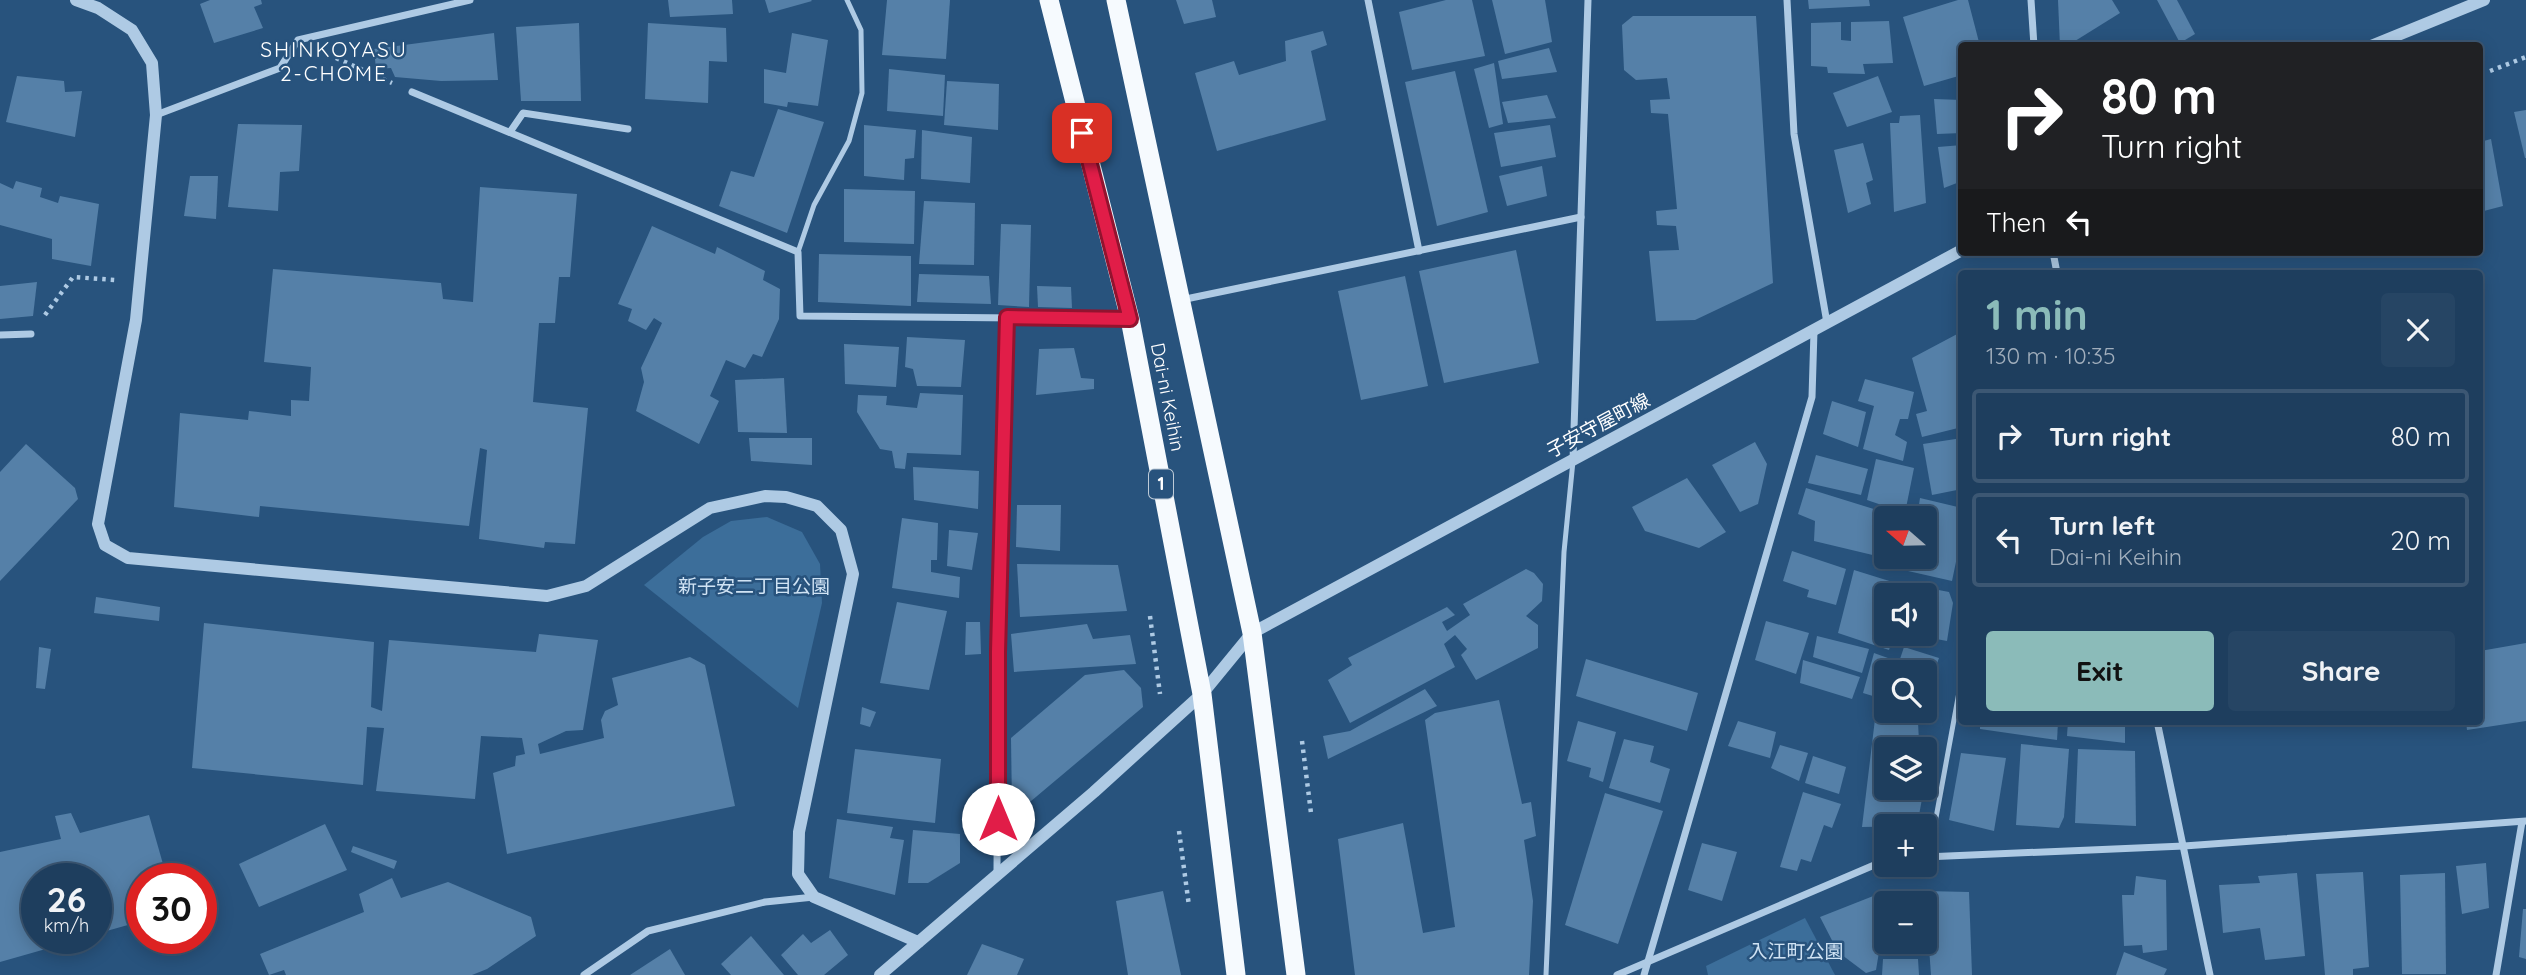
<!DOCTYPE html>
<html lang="en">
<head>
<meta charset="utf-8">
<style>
	body { margin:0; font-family:Quicksand,"Noto Sans JP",sans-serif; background:#264564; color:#f1f3f6; height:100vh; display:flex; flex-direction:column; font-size:26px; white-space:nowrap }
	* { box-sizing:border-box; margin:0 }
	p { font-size:23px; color:#a1aebc }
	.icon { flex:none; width:38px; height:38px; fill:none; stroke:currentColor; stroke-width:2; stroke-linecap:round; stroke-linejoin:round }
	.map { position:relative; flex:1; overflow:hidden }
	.drawer { position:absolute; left:1958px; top:270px; width:525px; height:455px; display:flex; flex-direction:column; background:#1e3e5e; border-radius:7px; box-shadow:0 4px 18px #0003,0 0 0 2px #3c5773 }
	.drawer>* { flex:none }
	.guide { position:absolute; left:1958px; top:42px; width:525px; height:214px; border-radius:7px; box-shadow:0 4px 18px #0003,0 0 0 2px #3c5773; background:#202124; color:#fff; overflow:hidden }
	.needle { width:46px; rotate:290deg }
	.buttons { position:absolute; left:1874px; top:506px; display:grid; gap:14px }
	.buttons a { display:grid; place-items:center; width:63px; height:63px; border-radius:7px; background:#1e3e5e; box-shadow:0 4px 18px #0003,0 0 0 2px #3c5773; font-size:35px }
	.speed { position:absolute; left:21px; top:863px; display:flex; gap:14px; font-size:35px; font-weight:700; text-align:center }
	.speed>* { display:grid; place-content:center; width:91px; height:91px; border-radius:50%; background:#1e3e5e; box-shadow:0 4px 18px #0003,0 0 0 2px #3c5773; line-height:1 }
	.speed small { font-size:18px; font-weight:400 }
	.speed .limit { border:10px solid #d22; background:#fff; color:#111 }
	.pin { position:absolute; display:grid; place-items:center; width:60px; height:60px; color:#fff; margin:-30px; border-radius:14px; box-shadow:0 4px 10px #0006 }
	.me { position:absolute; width:77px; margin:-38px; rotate:0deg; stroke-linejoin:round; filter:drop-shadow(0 0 5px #0008) }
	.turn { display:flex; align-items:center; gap:24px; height:147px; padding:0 28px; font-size:32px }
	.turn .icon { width:91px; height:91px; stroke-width:2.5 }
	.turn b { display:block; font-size:49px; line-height:60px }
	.then { display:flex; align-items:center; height:66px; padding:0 28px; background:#0003; gap:14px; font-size:26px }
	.round { display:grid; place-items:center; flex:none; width:74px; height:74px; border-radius:7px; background:#264564 }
	.headline { display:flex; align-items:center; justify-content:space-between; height:119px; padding:0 28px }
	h1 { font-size:42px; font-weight:700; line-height:52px; color:#8bbbb9 }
	.button { display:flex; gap:14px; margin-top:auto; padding:14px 28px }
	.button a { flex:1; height:80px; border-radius:7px; background:#8bbbb9; color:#111; font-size:28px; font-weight:700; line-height:80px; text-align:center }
	.button a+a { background:#264564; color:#f1f3f6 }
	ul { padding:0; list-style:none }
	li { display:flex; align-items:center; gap:21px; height:94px; margin:0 14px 10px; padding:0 14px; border:4px solid #3c5773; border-radius:7px }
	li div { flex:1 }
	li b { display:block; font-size:26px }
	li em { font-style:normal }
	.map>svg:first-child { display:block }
	.green { fill:#3c6e9a }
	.building { fill:#5580a8 }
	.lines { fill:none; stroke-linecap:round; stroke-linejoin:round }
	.path { stroke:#aecae4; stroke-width:4.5; stroke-dasharray:3.5 5; stroke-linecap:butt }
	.service { stroke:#aecae4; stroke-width:5 }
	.minor { stroke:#aecae4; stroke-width:7 }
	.tertiary { stroke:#aecae4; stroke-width:12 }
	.trunk { stroke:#f6fafe; stroke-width:19 }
	.route-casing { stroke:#92132f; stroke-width:18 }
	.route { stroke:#e11d48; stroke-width:12 }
	.labels { text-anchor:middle; stroke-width:5; stroke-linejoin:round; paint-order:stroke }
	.shield { fill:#28537d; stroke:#becbd8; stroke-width:2 }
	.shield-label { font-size:18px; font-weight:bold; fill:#fff }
	.street-label { font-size:19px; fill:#fff; stroke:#28537d }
	.park-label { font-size:19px; fill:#d0e3f4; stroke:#28537d }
	.neighbourhood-label { font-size:21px; letter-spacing:2px; fill:#fff; stroke:#28537d }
</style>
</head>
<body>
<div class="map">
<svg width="2526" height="975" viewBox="0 0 2526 975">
	<rect width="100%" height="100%" fill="#28537d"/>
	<g class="green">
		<path d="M767,517l35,15 18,32 2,39 -24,105 -154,-123 59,-48 28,-16z"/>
		<path d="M1805,918l30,57h-127l-2,-9z"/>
	</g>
	<g class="building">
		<path d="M210,0h51l1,4 -8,3 9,21 -49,15 -14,-39z"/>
		<path d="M668,0h64l1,14 -63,3z"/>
		<path d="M765,0h46l1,1 -43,12z"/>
		<path d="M887,0h63l-4,59 -64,-4z"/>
		<path d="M1176,0h36l4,17 -32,7z"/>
		<path d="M1446,0h26l13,56 -73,14 -13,-58z"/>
		<path d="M1492,0h53l7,42 -47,12z"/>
		<path d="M1808,0h61l1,6 -61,3z"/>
		<path d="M1958,0h10l12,46h-18v29l-38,11 -21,-69z"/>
		<path d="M2058,0h54l8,13 -53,33h-7z"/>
		<path d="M2157,0h20l18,34 -15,9z"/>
		<path d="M1633,16h123l17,267 -78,37 -39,1 -7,-70 30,-1 -3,-24 -19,-1 -1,-14 21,-2 -9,-95 -17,-1 -1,-13 20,-1 -3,-21 -31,2 -12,-10 -2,-45z"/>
		<path d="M1889,21l4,42 -30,1 2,10 -37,-1 -1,-6 -16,-1v-43l30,-1v18l10,1v-19z"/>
		<path d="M579,23l2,78h-60l-5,-74z"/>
		<path d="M648,23l78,5 1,34 -18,-1 -1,42 -63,-4z"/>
		<path d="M1323,31l4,14 -16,6 15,69 -109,31 -22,-78 39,-12 5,14 47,-14 -1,-20z"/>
		<path d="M494,33l4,47 -57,1 -46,-4 -4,-9 -15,1 -2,-20z"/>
		<path d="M792,33l36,7 -10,66 -30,-4 -1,5 -23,-4v-34l22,4z"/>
		<path d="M1549,48l8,24 -55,7 -4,-18z"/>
		<path d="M1494,63l9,61 -14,4 -15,-59z"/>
		<path d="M889,69l56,6 -2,41 -56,-5z"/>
		<path d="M1455,71l33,141 -51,14 -32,-144z"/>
		<path d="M17,76l47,5 1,11 17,-1 -7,46 -69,-15z"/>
		<path d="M1878,76l14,36 -45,15 -14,-34z"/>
		<path d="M947,81l52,3 -1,46 -54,-5z"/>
		<path d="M1547,95l9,23 -48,5 -6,-21z"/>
		<path d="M1934,99l28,1v33l-25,1z"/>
		<path d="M778,109l46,13 -37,111 -68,-27 12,-35 23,6z"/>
		<path d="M2526,110v48h-1l-11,-46z"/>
		<path d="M1920,115l6,88 -32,9 -4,-89h9l1,-7z"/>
		<path d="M238,124l64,1 -3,46 -19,1 -2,39 -50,-4z"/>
		<path d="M864,125l52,5 -2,28 -9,1 -1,21 -40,-4z"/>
		<path d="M1550,125l6,32 -55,10 -7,-34z"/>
		<path d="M922,130l50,7 -2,46 -49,-4z"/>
		<path d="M2491,139l12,67 -23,6v-70z"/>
		<path d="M1863,143l10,37 -7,3 5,21 -23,9 -14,-63z"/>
		<path d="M1962,145v36l-18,7 -6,-41z"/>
		<path d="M1542,166l5,30 -40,10 -8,-30z"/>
		<path d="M190,176h28l-2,43 -32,-3z"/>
		<path d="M16,181l26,7 -2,9 18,6 2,-7 39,8 -8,62 -39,-7v-20l-52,-14v-42l13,6z"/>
		<path d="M480,187l97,7 -7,83h-11l-4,46h-16l-6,79 55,6 -13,136 -30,-2 -1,6 -65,-9 8,-89 -7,-2 -11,78 -209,-20 -1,11 -85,-10 6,-94 68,7 1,-9 42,5v-16l18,1 2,-34 -47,-5 9,-93 168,14 2,16 30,3z"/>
		<path d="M844,189l71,2 -1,53 -70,-2z"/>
		<path d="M924,201l51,2 -1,62 -55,-1z"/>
		<path d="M1001,224l30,1 -2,82 -31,-2z"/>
		<path d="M652,226l63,28 2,-7 48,24 -2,9 17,9 -1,30 -17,38 -9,-3 -8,14 -19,-8 -16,36 9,5 -20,43 -63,-33 8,-29 -3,-14 21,-45 -8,-5 -8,12 -18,-9 4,-12 -14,-5z"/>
		<path d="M1516,250l23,113 -95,20 -25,-112z"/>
		<path d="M819,254l92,2v50l-93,-4z"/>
		<path d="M919,274l70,2 2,28 -74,-2z"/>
		<path d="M1405,276l23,110 -67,14 -23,-109z"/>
		<path d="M37,282l-4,34 -33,3v-33z"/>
		<path d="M1037,286l34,1 1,21 -34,-1z"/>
		<path d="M1961,332l1,95 -40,10 -6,-23 11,-3 -15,-53z"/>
		<path d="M907,337l58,3 -4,47 -44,-1 -4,-17 -8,-2z"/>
		<path d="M844,344l55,3 -3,40 -51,-3z"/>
		<path d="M1074,348l7,30 13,1v10l-58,6 3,-46z"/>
		<path d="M784,378l3,55 -49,-1 -3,-52z"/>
		<path d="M1865,379l49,13 -6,27h-8l-5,16 12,7 -4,19 -40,-12 11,-43 -16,-5z"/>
		<path d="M920,393l43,2 -2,60 -54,-2 -2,16 -10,-1 -3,-17 -12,-2 -23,-37 1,-17 29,1 -1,9 31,3z"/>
		<path d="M1832,401l34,11 -8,35 -35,-13z"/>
		<path d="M749,438h63v27l-61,-4z"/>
		<path d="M1962,438v51l-30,6 -9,-51z"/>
		<path d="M1755,442l12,22 -9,40 -18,8 -28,-47z"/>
		<path d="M26,444l49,44 3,11 -78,82v-109z"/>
		<path d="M1816,455l52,14 -7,26 -53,-12z"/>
		<path d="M1876,459l38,9 -9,45 -38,-13z"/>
		<path d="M913,467l66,4 -1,38 -64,-9z"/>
		<path d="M1687,478l39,54 -27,16 -54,-17 -13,-24z"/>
		<path d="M1806,488l87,27 -7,3v19l-5,20 -67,-16 1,-20 -17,-7z"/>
		<path d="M1920,498l42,10v25l-10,48 -44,-10 3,-15h14v-38h-8z"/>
		<path d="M1017,505h44l-1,46 -44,-4z"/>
		<path d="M902,518l36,5 -1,37h-6v12l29,5 -1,21 -67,-10z"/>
		<path d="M949,530l29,3 -6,37 -25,-4z"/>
		<path d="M1792,551l54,18 -10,36 -29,-8 2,-7 -26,-9z"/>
		<path d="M1017,564l101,1 9,46 -107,6z"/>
		<path d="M1526,569l8,4 9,11 -1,17 -16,15 12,9v23l-62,32 -15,-25 6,-6 -12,-14 -11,9 11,23 -105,56 -22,-43 24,-15 -4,-7 99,-51 8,8 -13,7 5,9 23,-16 -7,-11z"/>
		<path d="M1854,570l45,14 -4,11h-9v39h8l-5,16 -51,-17z"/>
		<path d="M1923,587l26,5 4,11 -6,38 -27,-5 5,-2z"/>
		<path d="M96,597l64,10 -1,14 -65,-8z"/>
		<path d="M897,602l50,9 -18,79 -49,-7z"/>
		<path d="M1766,621l43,12 -13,41 -41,-14z"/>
		<path d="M966,622h14l1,32 -16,1z"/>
		<path d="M204,623l170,19 -3,65 11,4 7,-71 147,12 3,-18 59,6 -15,90 -17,1 -28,13 2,10 64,-16 -3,-18 4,-9 13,-6 -6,-27 78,-21 15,8 30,141 -228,48 -14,-81 22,-7 1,-10 9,-2 -3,-16 -41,-2 -6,63 -99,-8 8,-63 -17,-1 -4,58 -171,-17z"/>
		<path d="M1087,624l6,15 37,-4 6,29 -122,8 -3,-38z"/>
		<path d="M1817,636l52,13 -7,24 -49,-16z"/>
		<path d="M2526,643v78l-59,9 -1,-9h14v-70z"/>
		<path d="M39,647l12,2 -6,40 -9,-1z"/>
		<path d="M1904,647l35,11 -14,40v-26h-39v28l-23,-7 11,-40 25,9z"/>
		<path d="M1586,659l112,34 -11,38 -111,-35z"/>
		<path d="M1803,660l57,17 -8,22 -52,-16z"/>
		<path d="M1124,670l17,18 2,19 -125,105 -6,-6 -1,-68 74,-63z"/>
		<path d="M1425,689l12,17 -109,53 -5,-23 27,-5z"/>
		<path d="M1499,700l23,104 9,-2 5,34 -12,4 9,61 -4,74h-174l-17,-136 65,-16 20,110 32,-6 -30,-207 10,-7z"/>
		<path d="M862,707l14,5 -6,15 -10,-3z"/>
		<path d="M1875,719l43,3 1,20h13l-6,30 -1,-23h-39v39h38l-7,38 -55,1z"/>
		<path d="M1578,721l38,11 -13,50 -14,-5 2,-9 -24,-7z"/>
		<path d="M1738,721l38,11 -6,26 -42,-12z"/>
		<path d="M1980,721l78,2 -1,17 -77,-11z"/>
		<path d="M2068,721h57v22l-58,-7z"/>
		<path d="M1624,739l30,7 -4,16 20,7 -10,34 -51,-15z"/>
		<path d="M2021,744l48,5 -5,68 -5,11 -43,-3z"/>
		<path d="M1780,745l28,8 -9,28 -28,-13z"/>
		<path d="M855,749l86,10 -6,64 -88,-10z"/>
		<path d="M2078,749l57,2 1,75 -61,-3z"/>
		<path d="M1961,753l45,5 -12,73 -45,-11z"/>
		<path d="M1813,756l33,11 -7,27 -34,-11z"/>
		<path d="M1803,792l38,12 -9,24 -8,-3 -13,37 -10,-3 -4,12 -17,-4z"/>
		<path d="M1605,793l58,18 -45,133 -53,-19z"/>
		<path d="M71,813l9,20 69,-18 18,63h-25v43l-46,13v-56h-59v60l44,1 -81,23v-110l61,-13 -6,-23z"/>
		<path d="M837,819l56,8 -3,11 14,2 -9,55 -66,-17z"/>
		<path d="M325,824l22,46 -88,37 -20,-43z"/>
		<path d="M913,830l47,4v29l-32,20h-20z"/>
		<path d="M1702,843l35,9 -15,49 -34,-11z"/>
		<path d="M353,846l44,15 -3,8 -43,-17z"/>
		<path d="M2486,863l3,45 -27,6 -6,-48z"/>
		<path d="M2363,872l6,95 -16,2v6h-28l-9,-101z"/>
		<path d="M2297,873l8,83 -40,4 -5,-32 -37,5 -4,-48 41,-2 -2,-7z"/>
		<path d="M2445,873l1,101h-44l-2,-99z"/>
		<path d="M2136,876l30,4 1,70 -24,3 -1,-8 -18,1 -2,-51h12z"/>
		<path d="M392,878l9,20 47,-16 83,35 5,19 -49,33 -15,6h-186l-2,-5 -15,5 -9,-21 104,-42 -5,-18z"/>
		<path d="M1163,891l18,84h-53l-12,-74z"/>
		<path d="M1886,891l4,12h-4l-1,48 -6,1 -3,18 -10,3 -28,-21 -18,-35z"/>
		<path d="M1925,891l44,1 3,83h-41z"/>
		<path d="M2523,909h3v50l-7,-2z"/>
		<path d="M830,930l18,25 -24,20h-26l-17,-20 22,-21 8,9z"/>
		<path d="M751,936l33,39h-53l-10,-11z"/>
		<path d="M982,944l42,15 -7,16h-50z"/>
		<path d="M670,949l15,26h-55z"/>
		<path d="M2124,952l43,17 -3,6h-48z"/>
		<path d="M1883,959h35l1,16h-37z"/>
	</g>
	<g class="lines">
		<g class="path">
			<path d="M336,58l56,25"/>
			<path d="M2490,71l36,-14"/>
			<path d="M45,315l28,-38 42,3"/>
			<path d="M1150,616l10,78"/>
			<path d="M1302,741l9,72"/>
			<path d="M1179,831l10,75"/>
		</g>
		<g class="service">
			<path d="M798,252l16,-47 35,-64 13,-48 -1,-63 -14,-30"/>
			<path d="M1929,856l33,-180"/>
			<path d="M1546,975l18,-423 9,-91"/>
		</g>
		<g class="minor">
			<path d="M1368,0l51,251"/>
			<path d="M1787,0l7,134 33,189"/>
			<path d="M2031,0l3,46"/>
			<path d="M412,92l386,160 2,64 329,3"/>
			<path d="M156,115l124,-47 18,-28 172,-40"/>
			<path d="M510,132l13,-19 105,16"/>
			<path d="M2053,252l4,21"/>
			<path d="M1181,300l400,-83"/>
			<path d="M0,335l31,-1"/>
			<path d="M1573,460l15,-460"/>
			<path d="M2157,721l53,254"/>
			<path d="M1925,857l259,-11 342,-25"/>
			<path d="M997,874l1,-222 9,-335"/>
			<path d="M584,975l64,-44 117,-29 49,-5"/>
			<path d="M1617,975l269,-115"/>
			<path d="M1644,975l168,-578 2,-66"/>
			<path d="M2496,975l26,-153"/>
		</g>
		<g class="tertiary">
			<path d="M76,0l22,8 34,22 20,33 4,52 -20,205 -38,204 7,21 23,13 419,38 39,-10 124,-78 55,-12 21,1 31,9 24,24 12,44 -54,258 -1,42 16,23 104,45"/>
			<path d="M2371,46l113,-46"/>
			<path d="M880,975l214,-183 108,-98 50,-61 710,-383"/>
		</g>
		<g class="trunk">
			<path d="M1049,0l81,319 72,375 34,281"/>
			<path d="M1116,0l136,633 44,342"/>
		</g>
	</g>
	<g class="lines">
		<defs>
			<path id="route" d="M998,819v-167l9,-335 123,2 -48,-186"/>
		</defs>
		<use href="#route" class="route-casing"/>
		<use href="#route" class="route"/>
	</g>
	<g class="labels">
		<rect class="shield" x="1149" y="469.5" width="24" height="29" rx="5"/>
		<g class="shield-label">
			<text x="1161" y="490">1</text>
		</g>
		<g class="street-label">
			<text transform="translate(1168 397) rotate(79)" y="7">Dai-ni Keihin</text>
			<text transform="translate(1598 425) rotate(-28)" y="7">子安守屋町線</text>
		</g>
		<g class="park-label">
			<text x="754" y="593">新子安二丁目公園</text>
			<text x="1796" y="958">入江町公園</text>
		</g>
		<g class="neighbourhood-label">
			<text x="334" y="57">SHINKOYASU<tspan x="334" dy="24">2-CHOME</tspan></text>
		</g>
	</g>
</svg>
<div class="buttons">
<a><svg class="needle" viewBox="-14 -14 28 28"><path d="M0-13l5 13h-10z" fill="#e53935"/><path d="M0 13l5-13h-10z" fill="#a1aebc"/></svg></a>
<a><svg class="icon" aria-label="sound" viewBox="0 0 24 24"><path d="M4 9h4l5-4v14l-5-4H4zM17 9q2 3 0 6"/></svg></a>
<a><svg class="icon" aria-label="search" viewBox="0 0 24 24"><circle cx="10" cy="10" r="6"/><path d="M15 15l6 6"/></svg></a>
<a><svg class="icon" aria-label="layers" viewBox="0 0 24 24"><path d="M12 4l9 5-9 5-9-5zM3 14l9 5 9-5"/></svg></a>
<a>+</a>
<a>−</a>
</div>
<div class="speed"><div>26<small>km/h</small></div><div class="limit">30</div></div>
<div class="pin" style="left:1082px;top:133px;background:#d93025"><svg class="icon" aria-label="arrive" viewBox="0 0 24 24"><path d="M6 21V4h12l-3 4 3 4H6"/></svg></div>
<svg class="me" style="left:998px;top:819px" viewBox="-20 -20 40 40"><circle r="19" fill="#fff"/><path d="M0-13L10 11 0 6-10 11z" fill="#e11d48"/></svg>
<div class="guide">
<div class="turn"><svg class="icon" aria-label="right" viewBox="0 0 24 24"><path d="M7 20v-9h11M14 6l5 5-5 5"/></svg><div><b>80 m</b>Turn right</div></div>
<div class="then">Then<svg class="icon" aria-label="left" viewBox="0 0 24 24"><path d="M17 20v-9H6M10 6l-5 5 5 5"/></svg></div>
</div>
<section class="drawer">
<div class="headline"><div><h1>1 min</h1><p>130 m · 10:35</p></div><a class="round"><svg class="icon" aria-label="close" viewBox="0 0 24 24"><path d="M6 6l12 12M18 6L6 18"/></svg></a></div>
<ul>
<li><svg class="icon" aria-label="right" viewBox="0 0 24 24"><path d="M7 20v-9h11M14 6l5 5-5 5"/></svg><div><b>Turn right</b></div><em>80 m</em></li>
<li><svg class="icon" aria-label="left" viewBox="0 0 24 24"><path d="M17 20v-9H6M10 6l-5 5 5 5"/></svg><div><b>Turn left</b><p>Dai-ni Keihin</p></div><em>20 m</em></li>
</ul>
<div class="button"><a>Exit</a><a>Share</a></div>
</section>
</div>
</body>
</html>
